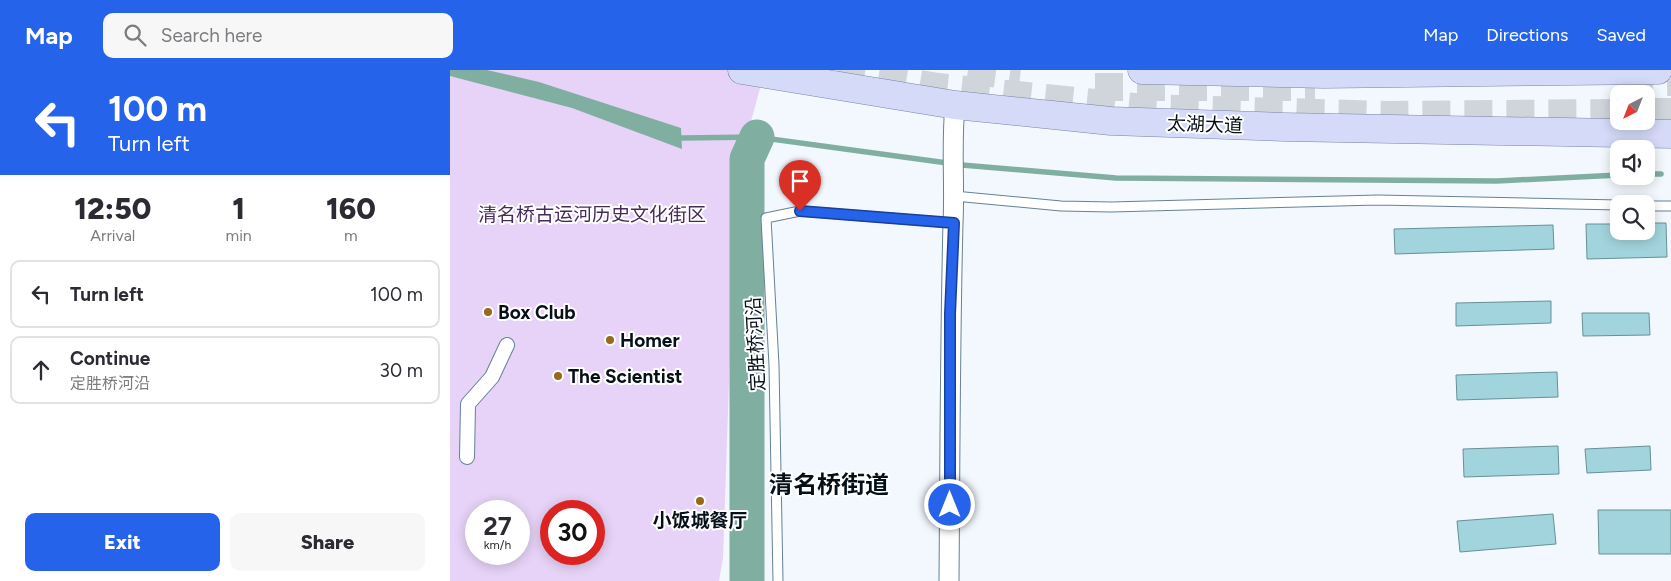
<!DOCTYPE html>
<html lang="en">
<head>
<meta charset="utf-8">
<style>
	body { margin:0; font-family:Figtree,"Noto Sans SC",sans-serif; background:#f7f7f7; color:#2b2b33; height:100vh; display:flex; flex-direction:column; font-size:19px; white-space:nowrap }
	* { box-sizing:border-box; margin:0 }
	p { font-size:16px; color:#7c7c81 }
	.icon { flex:none; width:28px; height:28px; fill:none; stroke:currentColor; stroke-width:2; stroke-linecap:round; stroke-linejoin:round }
	.map { position:relative; flex:1; overflow:hidden }
	.sheet { display:flex; flex-direction:column; background:#fff; width:450px }
	.sheet>* { flex:none }
	.guide { background:#2563eb; color:#fff; overflow:hidden }
	.needle { width:32px; rotate:222deg }
	.controls { position:absolute; left:1160px; top:15px; display:grid; gap:10px }
	.controls a { display:grid; place-items:center; width:45px; height:45px; border-radius:10px; background:#fff; box-shadow:0 2px 12px #0003; font-size:25px }
	.speed { position:absolute; left:15px; top:430px; display:flex; gap:10px; font-size:25px; font-weight:700; text-align:center }
	.speed>* { display:grid; place-content:center; width:65px; height:65px; border-radius:50%; background:#fff; box-shadow:0 2px 12px #0003; line-height:1 }
	.speed small { font-size:12px; font-weight:400 }
	.speed .limit { border:8px solid #d22; background:#fff; color:#111 }
	.pin { position:absolute; display:grid; place-items:center; width:42px; height:42px; color:#fff; margin:-51px -21px; border-radius:50% 50% 50% 0; rotate:-45deg; box-shadow:0 0 5px #0007 }
	.pin .icon { rotate:45deg }
	.me { position:absolute; width:55px; margin:-28px; rotate:0deg; stroke-linejoin:round; filter:drop-shadow(0 0 4px #0008) }
	.turn { display:flex; align-items:center; gap:18px; height:105px; padding:0 25px; font-size:22px }
	.turn .icon { width:65px; height:65px; stroke-width:2.5 }
	.turn b { display:block; font-size:35px; line-height:42px }
	.eta { display:flex; justify-content:space-evenly; align-items:center; height:85px; text-align:center }
	.eta b { font-size:30px; font-weight:800; line-height:35px }
	.primary-button { display:flex; gap:10px; margin-top:auto; padding:10px 25px }
	.primary-button a { flex:1; height:58px; border-radius:10px; background:#2563eb; color:#fff; font-size:20px; font-weight:800; line-height:58px; text-align:center }
	.primary-button a+a { background:#f7f7f7; color:#2b2b33 }
	ul { padding:0; list-style:none }
	li { display:flex; align-items:center; gap:15px; height:68px; margin:0 10px 8px; padding:0 15px; border:2px solid #e1e1e2; border-radius:10px }
	li div { flex:1 }
	li b { display:block; font-size:19px }
	li em { font-style:normal }
	header { display:flex; align-items:center; gap:30px; box-sizing:border-box; height:70px; padding:0 25px; background:#2563eb; color:#fff }
	header strong { font-size:24px }
	nav { display:flex; gap:28px; margin-inline-start:auto; font-size:18px }
	.search { width:350px; height:45px; background:#f7f7f7; display:flex; align-items:center; gap:12px; box-sizing:border-box; padding:0 18px; border-radius:10px; color:#7c7c81; font-size:19px }
	main { display:flex; flex:1; min-height:0 }
	.map>svg:first-child { display:block }
	.green { fill:#e6d3f7; fill-rule:evenodd }
	.water { fill:#80afa2 }
	.lines { fill:none; stroke-linecap:round; stroke-linejoin:round }
	.stream { stroke:#80afa2; stroke-width:5.5 }
	.river { stroke:#80afa2; stroke-width:35 }
	.building { fill:#a2d4dd; stroke:#669097 }
	.trunk-tunnel { stroke:#cfd5db; stroke-width:28; stroke-dasharray:28 14; stroke-linecap:butt }
	.service-casing { stroke:#658197; stroke-width:11 }
	.pedestrian-casing { stroke:#658197; stroke-width:16 }
	.minor-casing { stroke:#658197; stroke-width:21 }
	.primary-casing { stroke:#7983a5; stroke-width:29 }
	.service { stroke:#fff; stroke-width:9 }
	.pedestrian { stroke:#fff; stroke-width:14 }
	.minor { stroke:#fff; stroke-width:19 }
	.primary { stroke:#d4daf7; stroke-width:28 }
	.route-casing { stroke:#184099; stroke-width:12 }
	.route { stroke:#2563eb; stroke-width:9 }
	.poi-dot { fill:#976918; stroke:#fff; stroke-width:2 }
	.labels { text-anchor:middle; stroke-width:4; stroke-linejoin:round; paint-order:stroke }
	.street-label { font-size:19px; fill:#061019; stroke:#fff }
	.park-label { font-size:19px; fill:#462b5a; stroke:#fff }
	.poi-label { font-size:19px; font-weight:bold; fill:#061019; stroke:#fff; text-anchor:start }
	.district-label { font-size:24px; font-weight:bold; fill:#061019; stroke:#fff }
</style>
</head>
<body>
<header>
<strong>Map</strong>
<div class="search"><svg class="icon" aria-label="search" viewBox="0 0 24 24"><circle cx="10" cy="10" r="6"/><path d="M15 15l6 6"/></svg>Search here</div>
<nav><a>Map</a><a>Directions</a><a>Saved</a></nav>
</header>
<main>
<section class="sheet">
<div class="guide">
<div class="turn"><svg class="icon" aria-label="left" viewBox="0 0 24 24"><path d="M17 20v-9H6M10 6l-5 5 5 5"/></svg><div><b>100 m</b>Turn left</div></div>
</div>
<div class="eta">
<div><b>12:50</b><p>Arrival</p></div>
<div><b>1</b><p>min</p></div>
<div><b>160</b><p>m</p></div>
</div>
<ul>
<li><svg class="icon" aria-label="left" viewBox="0 0 24 24"><path d="M17 20v-9H6M10 6l-5 5 5 5"/></svg><div><b>Turn left</b></div><em>100 m</em></li>
<li><svg class="icon" aria-label="ahead" viewBox="0 0 24 24"><path d="M12 20V5M6 11l6-6 6 6"/></svg><div><b>Continue</b><p>定胜桥河沿</p></div><em>30 m</em></li>
</ul>
<div class="primary-button"><a>Exit</a><a>Share</a></div>
</section>
<div class="map">
<svg width="1221" height="511" viewBox="0 0 1221 511">
	<rect width="100%" height="100%" fill="#f2f8fd"/>
	<path class="green" d="M0,0h315l-29,106 -13,382 -4,23h-269zM26,441h43v43h-43zM101,441h43v43h-43z"/>
	<path class="water" d="M0,0h37l52,12 142,46 1,21 -110,-41 -122,-32z"/>
	<g class="lines">
		<g class="stream">
			<path d="M226,66l6,2 75,-1 205,28 154,13 381,3 122,-6"/>
			<path d="M1196,104h15"/>
		</g>
		<path class="river" d="M297,511v-422l10,-22"/>
	</g>
	<g class="building">
		<path d="M1196,153h20l1,34 -80,2 -1,-35h33v7h27z"/>
		<path d="M1103,155l1,24 -159,5 -1,-25z"/>
		<path d="M1101,231v22l-95,3v-23z"/>
		<path d="M1132,243h67l1,22 -67,1z"/>
		<path d="M1107,302l1,25 -101,3 -1,-25z"/>
		<path d="M1108,376l1,28 -95,3 -1,-28z"/>
		<path d="M1200,376l1,24 -64,3 -2,-24z"/>
		<path d="M1148,440h73v44h-72z"/>
		<path d="M1103,444l3,30 -96,8 -3,-31z"/>
	</g>
	<g class="lines">
		<g class="trunk-tunnel">
			<path d="M387,0l101,17 207,21 243,7 231,-2"/>
			<path d="M518,0l52,7"/>
			<path d="M1175,13l46,-1"/>
			<path d="M645,17h220"/>
			<path d="M1196,42h25"/>
		</g>
		<defs>
			<g id="service">
				<path d="M504,126l107,10 50,1 267,-7 241,5"/>
				<path d="M1196,136h25"/>
				<path d="M328,511l-4,-216 -8,-147 34,-7 153,12"/>
			</g>
			<path id="pedestrian" d="M17,387l1,-53 24,-27 15,-32"/>
			<path id="minor" d="M499,511c1,-119 1,-239 4,-358 2,-39 -2,-78 2,-118"/>
			<g id="primary">
				<path d="M292,0l213,35 156,16 173,6 387,7"/>
				<path d="M692,0l182,4 334,-4"/>
			</g>
		</defs>
		<use href="#service" class="service-casing"/>
		<use href="#pedestrian" class="pedestrian-casing"/>
		<use href="#minor" class="minor-casing"/>
		<use href="#primary" class="primary-casing"/>
		<use href="#service" class="service"/>
		<use href="#pedestrian" class="pedestrian"/>
		<use href="#minor" class="minor"/>
		<use href="#primary" class="primary"/>
	</g>
	<g class="lines">
		<defs>
			<path id="route" d="M350,141l154,12 -4,91v191"/>
		</defs>
		<use href="#route" class="route-casing"/>
		<use href="#route" class="route"/>
	</g>
	<g class="poi-dot">
		<circle cx="38" cy="242" r="5"/>
		<circle cx="160" cy="270" r="5"/>
		<circle cx="108" cy="306" r="5"/>
		<circle cx="250" cy="431" r="5"/>
	</g>
	<g class="labels">
		<g class="street-label">
			<text transform="translate(755 54) rotate(2)" y="7">太湖大道</text>
			<text transform="translate(305 274) rotate(-93)" y="7">定胜桥河沿</text>
		</g>
		<g class="park-label">
			<text x="142" y="151">清名桥古运河历史文化街区</text>
		</g>
		<g class="poi-label">
			<text x="48" y="249">Box Club</text>
			<text x="170" y="277">Homer</text>
			<text x="118" y="313">The Scientist</text>
			<text x="250" y="457" text-anchor="middle">小饭城餐厅</text>
		</g>
		<g class="district-label">
			<text x="379" y="423">清名桥街道</text>
		</g>
	</g>
</svg>
<div class="controls">
<a><svg class="needle" viewBox="-14 -14 28 28"><path d="M0-13l5 13h-10z" fill="#e53935"/><path d="M0 13l5-13h-10z" fill="#7c7c81"/></svg></a>
<a><svg class="icon" aria-label="sound" viewBox="0 0 24 24"><path d="M4 9h4l5-4v14l-5-4H4zM17 9q2 3 0 6"/></svg></a>
<a><svg class="icon" aria-label="search" viewBox="0 0 24 24"><circle cx="10" cy="10" r="6"/><path d="M15 15l6 6"/></svg></a>
</div>
<div class="speed"><div>27<small>km/h</small></div><div class="limit">30</div></div>
<div class="pin" style="left:350px;top:141px;background:#d93025"><svg class="icon" aria-label="arrive" viewBox="0 0 24 24"><path d="M6 21V4h12l-3 4 3 4H6"/></svg></div>
<svg class="me" style="left:500px;top:435px" viewBox="-20 -20 40 40"><circle r="17" fill="#2563eb" stroke="#fff" stroke-width="3"/><path d="M0-11L8 9 0 5-8 9z" fill="#fff"/></svg>
</div>
</main>
</body>
</html>
